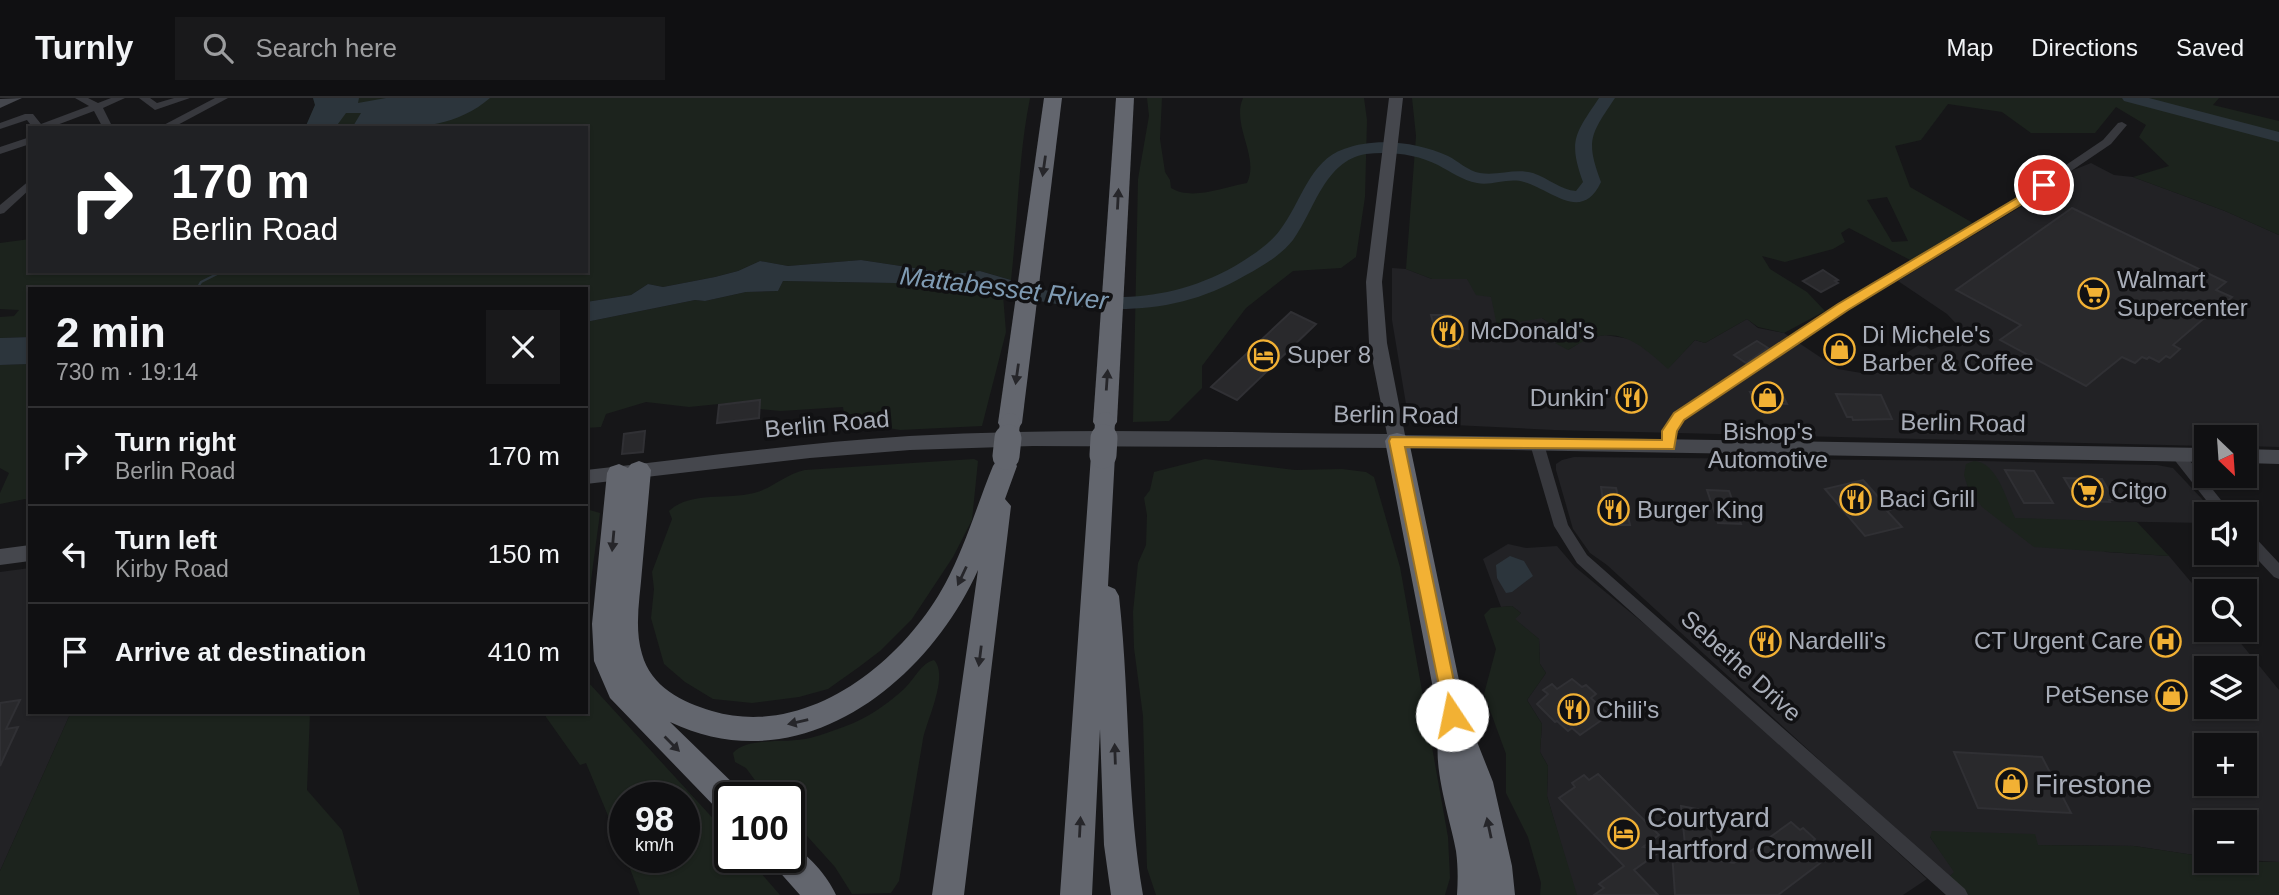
<!DOCTYPE html>
<html lang="en">
<head>
<meta charset="utf-8">
<style>
	body { margin:0; font-family:Helvetica,sans-serif; background:#19191b; color:#f1f3f6; height:100vh; display:flex; flex-direction:column; font-size:26px; white-space:nowrap }
	* { box-sizing:border-box; margin:0 }
	p { font-size:23px; color:#9c9d9f }
	.icon { flex:none; width:38px; height:38px; fill:none; stroke:currentColor; stroke-width:2; stroke-linecap:round; stroke-linejoin:round }
	.map { position:relative; flex:1; overflow:hidden }
	.details { position:absolute; left:28px; top:189px; width:560px; height:427px; display:flex; flex-direction:column; background:#101012; border-radius:0px; box-shadow:0 2px 5px #0004,0 0 0 2px #303032 }
	.details>* { flex:none }
	.hud { position:absolute; left:28px; top:28px; width:560px; height:147px; border-radius:0px; box-shadow:0 2px 5px #0004,0 0 0 2px #303032; background:#202124; color:#fff; overflow:hidden }
	.needle { width:46px; rotate:155deg }
	.tools { position:absolute; left:2194px; top:327px; display:grid; gap:14px }
	.tools a { display:grid; place-items:center; width:63px; height:63px; border-radius:0px; background:#101012; box-shadow:0 2px 5px #0004,0 0 0 2px #303032; font-size:35px }
	.speed { position:absolute; left:609px; top:684px; display:flex; gap:14px; font-size:35px; font-weight:700; text-align:center }
	.speed>* { display:grid; place-content:center; width:91px; height:91px; border-radius:50%; background:#101012; box-shadow:0 2px 5px #0004,0 0 0 2px #303032; line-height:1 }
	.speed small { font-size:18px; font-weight:400 }
	.speed .limit { border:4px solid #111; border-radius:10px; background:#fff; color:#111 }
	.pin { position:absolute; display:grid; place-items:center; width:60px; height:60px; color:#fff; margin:-30px; border:4px solid #fff; border-radius:50%; box-shadow:0 2px 7px #0007 }
	.me { position:absolute; width:77px; margin:-38px; rotate:349deg; stroke-linejoin:round; filter:drop-shadow(0 0 5px #0008) }
	.turn { display:flex; align-items:center; gap:24px; height:147px; padding:0 28px; font-size:32px }
	.turn .icon { width:91px; height:91px; stroke-width:2.5 }
	.turn b { display:block; font-size:49px; line-height:60px }
	.round { display:grid; place-items:center; flex:none; width:74px; height:74px; border-radius:0px; background:#19191b }
	.overview { display:flex; align-items:center; justify-content:space-between; height:119px; padding:0 28px }
	h1 { font-size:42px; font-weight:700; line-height:52px }
	ul { padding:0; list-style:none }
	li { display:flex; align-items:center; gap:21px; height:98px; padding:0 28px; border-top:2px solid #303032 }
	li div { flex:1 }
	li b { display:block; font-size:26px }
	li em { font-style:normal }
	header { display:flex; align-items:center; gap:42px; box-sizing:border-box; height:98px; padding:0 35px; background:#101012; border-bottom:2px solid #303032 }
	header strong { font-size:33px }
	nav { display:flex; gap:38px; margin-inline-start:auto; font-size:24px }
	.search { width:490px; height:63px; background:#19191b; display:flex; align-items:center; gap:18px; box-sizing:border-box; padding:0 24px; border-radius:0px; color:#9c9d9f; font-size:26px }
	.map>svg:first-child { display:block }
	.built { fill:#222225; fill-rule:evenodd }
	.green { fill:#1c231d; fill-rule:evenodd }
	.water { fill:#2c353c }
	.lines { fill:none; stroke-linecap:round; stroke-linejoin:round }
	.stream { stroke:#2c353c; stroke-width:2.5 }
	.river { fill:#2c353c; fill-rule:evenodd }
	.building { fill:#29292c; stroke:#303034; stroke-width:2 }
	.street { fill:#37383d; fill-rule:evenodd }
	.secondary { fill:#45474d; fill-rule:evenodd }
	.highway { fill:#63666e; fill-rule:evenodd }
	.highway-bridge-far1 { stroke:#63666e; stroke-width:20 }
	.highway-bridge { stroke:#63666e; stroke-width:27 }
	.oneway { fill:#26262a }
	.route { fill:#f2b134; stroke:#9d7322; stroke-width:2 }
	.labels { text-anchor:middle; stroke-width:7; stroke-linejoin:round; paint-order:stroke }
	.poi-label { font-size:24px; fill:#a8adb8; stroke:#111113; text-anchor:start }
	.street-label { font-size:24px; fill:#a8adb8; stroke:#111113 }
	.water-label { font-size:26px; font-style:italic; fill:#7f9bb3; stroke:#111113 }
	.near-poi-label { font-size:28px; fill:#a8adb8; stroke:#111113; text-anchor:start }
</style>
</head>
<body>
<header>
<strong>Turnly</strong>
<div class="search"><svg class="icon" aria-label="search" viewBox="0 0 24 24"><circle cx="10" cy="10" r="6"/><path d="M15 15l6 6"/></svg>Search here</div>
<nav><a>Map</a><a>Directions</a><a>Saved</a></nav>
</header>
<div class="map">
<svg width="2279" height="797" viewBox="0 0 2279 797">
	<rect width="100%" height="100%" fill="#161618"/>
	<g class="built">
		<path d="M2091,65l23,12 19,2 92,34 54,24v212l-34,-1v-8h-38v8l-653,-16 -121,-6 -13,-3 -10,-8 -4,-9 -14,-84v-52l14,1 26,10h35l24,18 51,21 29,19 -3,13 19,-12 18,-3 26,4 12,6 25,23 27,-28 10,3 42,-24 11,9 26,5 54,36 35,6 49,-32 9,7 35,-16 -19,-20 -49,-33 152,-92 21,-18z"/>
		<path d="M1574,359l407,4 176,4 16,3 43,46h-9v9l-181,-3 80,32 63,4 38,45v29h23l49,60v172l-34,-2v-38h-38v35l-73,-11 -96,-1 -108,-8 25,35 -7,6 -341,-313 -17,-12 -17,-24 -17,-59v-6l6,-4zM2207,570h38v39h-38zM2207,648h38v38h-38z"/>
		<path d="M1508,446l18,4 31,-2 18,21 100,82 252,230 -24,16h-327l-29,-99 1,-30 -8,-14 2,-28 -15,-24 19,-27 -6,-9 -1,-25 -25,-20 7,-6 -9,-7 -11,1 -18,-48z"/>
		<path d="M30,470v144h41l-71,159v-299z"/>
	</g>
	<g class="green">
		<path d="M313,0h717c-12,60 -12,121 -19,182l-31,-9 -26,3 -93,-14 -73,6 -28,-5 -22,10 -23,6 -52,10 -15,-3 -17,11 -45,7v-13h-556v48l-30,1v-21l14,-1 5,-6 -19,-1v-66l30,-4v32h556v-143h-281l10,-23z"/>
		<path d="M1147,0h15l-2,41 5,33 5,8 1,8c21,13 53,-1 76,-5 13,-26 -16,-58 -4,-85h121l3,22 -2,77 -9,60 -15,11 -48,3 -47,37 -44,58v22l-33,33 -36,1 5,-243 11,-63z"/>
		<path d="M1412,0h807l-6,7 66,16v114l-54,-24 -92,-34 36,-11 -30,-29 7,-12 -30,-18 -21,26h-64l-29,-21 -54,-8 -27,36 -26,6 15,41 63,36 -61,38 -63,-33 -8,5 4,9 -12,7 -48,13 -23,-6 8,13 37,23 18,19 -41,22 -26,-6 -11,-8 -42,24 -10,-3 -27,29c-35,-32 -56,-47 -100,-19l-13,-7 15,-6 -28,-19 -45,8 -6,-29 -15,-2 -9,-16h-35l-26,-10 10,-133zM1887,99l21,44 -16,1 -25,-42z"/>
		<path d="M783,183l112,2 108,12 3,37 -24,94 -82,4 -23,-4 -6,-8 -27,-5 -1,-6 -62,4 -21,-2 -1,-9 -70,7 -43,-5 -40,12 -5,13 -15,1v-106l109,-22 10,1 41,-9 32,-1z"/>
		<path d="M30,266v137l-5,-2 -25,5v-11l9,-20 -9,-5v-103z"/>
		<path d="M974,361l4,2 -6,59 -19,37 -41,62 -32,32 -21,16 -31,22 -29,8 -47,6 -39,-4 -28,-17 -21,-18 -13,-46 3,-29 -2,-17 20,-53 -3,-8c21,-20 58,-11 85,-18 19,-5 30,-18 51,-23z"/>
		<path d="M1205,361l90,11 47,-1 24,3 8,5 26,90 48,270 2,41 -5,17h-289l-9,-27 -4,-152 -9,-68 -1,-36 5,-49 8,-18 1,-30 -3,-17 6,-8 4,-18z"/>
		<path d="M1974,363c23,1 32,38 41,57l122,4 32,34 -135,-9 -52,-40 -14,-19 -4,-13 2,-11z"/>
		<path d="M586,411l14,4 -14,105z"/>
		<path d="M1512,508l9,7 -6,6 24,20 1,25 6,9 -19,27 15,24 -2,28 8,14 -1,30 30,99h-37l1,-12 -13,-46 -22,-44v-39l-22,-60 12,-45 -12,-34 7,-7z"/>
		<path d="M934,562c15,16 -7,59 -11,79l-24,142 -8,12 -39,1 -17,-27 -46,-51v-18h-21l-22,-30 -11,-6 -2,-9c14,-17 56,-9 77,-15 12,-3 24,-8 36,-12 20,-7 43,-23 58,-37 10,-9 17,-26 30,-29z"/>
		<path d="M586,567l2,17 142,155v21h18l32,37h-140l-14,-37h58v-60h-59v58l-39,-93 -6,2 -34,-48v-5h40z"/>
		<path d="M71,614h239l-3,78 35,40 18,65h-360v-24z"/>
		<path d="M1932,733l103,3 3,11 96,1 73,11v4l72,1v33h-312l-19,-17 6,-6 -24,-35z"/>
	</g>
	<g class="water">
		<path d="M313,0h46l-1,5 28,-5h104c-39,34 -90,30 -138,30l9,-15h-15l-11,15h-30l10,-23z"/>
		<path d="M861,162l93,14 26,-3 31,9 -8,15 -109,-12 -111,-2 -5,10 -32,1 -41,9 -10,-1 -109,22v-20l45,-7 17,-11 15,3 52,-10 23,-6 22,-10 28,5z"/>
		<path d="M30,239v27l-30,1v-27z"/>
		<path d="M1510,458l14,5 9,15 -21,16 -6,1 -9,-15 -1,-13z"/>
	</g>
	<g class="lines">
		<path class="stream" d="M197,191l4,-7 22,-11"/>
		<g class="river">
			<path d="M1599,0h16c-24,36 -30,42 -14,84 -19,41 -49,8 -77,0 -15,-5 -32,4 -47,1 -15,-3 -26,-11 -39,-18 -21,-11 -49,-14 -72,-11 -42,7 -51,56 -73,86 -12,15 -30,26 -47,35 -88,52 -173,34 -268,14l-7,-2 -3,-4 3,-4 7,-2c92,19 170,38 257,-11 16,-10 34,-21 45,-36 21,-27 29,-69 64,-81 31,-12 74,-7 104,7 10,5 20,15 32,17 18,3 35,-5 53,0 15,5 28,17 43,18l7,-9c-15,-42 -8,-48 16,-84z"/>
			<path d="M2122,0h27l130,34v10l-155,-41z"/>
		</g>
	</g>
	<g class="building">
		<path d="M2072,110l154,74 -10,8 16,7 -12,10 7,3 -10,8 -8,-4 -36,31 7,4 -10,9 -4,-2 -7,6 -10,-5 -2,2 -5,-2 -7,6 -13,-6 -36,29 -86,-46 21,-15 -65,-35z"/>
		<path d="M1823,172l15,10 -3,1 3,2 -17,9 -18,-11z"/>
		<path d="M1291,214l25,12 -79,76 -26,-13z"/>
		<path d="M1431,217h20l8,34 -19,-2z"/>
		<path d="M1757,243l11,7 -22,15 -12,-8z"/>
		<path d="M1750,294h31l6,12 -31,-1z"/>
		<path d="M1836,296l45,1 11,24 -39,1 -1,-3h-5z"/>
		<path d="M760,302l-1,18 -42,5 2,-18z"/>
		<path d="M645,333l-2,21 -21,2 2,-20z"/>
		<path d="M2005,372l29,1 19,32h-29z"/>
		<path d="M2064,380l38,1 12,21h-5l1,2 -32,-1z"/>
		<path d="M1863,382l27,30 -3,1 15,16 -37,9 -40,-47z"/>
		<path d="M1601,389l15,1 4,15h5l5,22h-19l-4,-12h-2z"/>
		<path d="M1707,392l22,1 12,33 -23,-1z"/>
		<path d="M1572,581l10,8 4,-2 10,9 -5,4 18,17 -29,20 -8,-7 -4,3 -11,-10 -2,1 -18,-18 11,-10 -5,-4 9,-6 5,5z"/>
		<path d="M20,602l-14,29 12,-2 -18,39v-63z"/>
		<path d="M1954,654l88,5 29,56 -93,-5z"/>
		<path d="M1598,676l61,61 -16,12 19,3 -28,20 24,25h-64l10,-7 -5,-4 25,-18 -65,-68 16,-11 -3,-4 12,-8 5,5z"/>
		<path d="M1681,708l27,5 6,49 20,3 57,-41 9,8 3,-2 12,11 -4,4 16,15 -49,37h-103l-3,-43 14,2z"/>
	</g>
	<g class="lines">
		<g class="street">
			<path d="M75,0h13l10,5 13,-5h14l-22,10 10,20h-10l-9,-17 -45,17h-16l-6,-8 -27,9v-6l25,-9h8l8,10 48,-18z"/>
			<path d="M139,0h11l7,5 17,-5h16l-35,12z"/>
			<path d="M215,0h13l-56,30h-14z"/>
			<path d="M2122,24l5,3 -16,19 -93,63 -171,103 -163,109 -7,12 -3,17h-10c-5,-13 3,-24 10,-35l165,-109 171,-101 93,-63 15,-17z"/>
			<path d="M30,39v7l-30,10v-7z"/>
			<path d="M30,82v9l-26,24 -4,1v-9z"/>
			<path d="M1537,341l7,5 24,81 19,30 378,334 3,6h-22l-369,-332 -23,-37 -24,-82z"/>
			<path d="M2178,352l5,2 49,62h-15l-44,-56 -2,-3 2,-3z"/>
			<path d="M2245,433l5,1 29,31v16l-5,-2 -29,-31z"/>
		</g>
		<g class="secondary">
			<path d="M22,0l-22,10v-9z"/>
			<path d="M1389,0h14l-21,184 5,61 18,92 802,13v14l-810,-14 -364,-2 -123,4 -100,8 -224,26v-14c107,-12 215,-27 323,-34 158,-9 319,-3 478,-2l-18,-91 -3,-61z"/>
			<path d="M2245,351l34,1v14l-34,-1z"/>
			<path d="M30,447v16l-30,4v-16z"/>
		</g>
		<g class="highway">
			<path d="M1044,0h18l-40,325 -4,6 -8,2 -8,-2 -4,-6z"/>
			<path d="M1116,0h18l-17,324 -4,6 -8,2 -8,-2 -4,-6z"/>
			<path d="M1397,335l8,2 4,6 57,273 27,68 19,84 3,29h-58c1,-15 1,-29 -1,-44 -5,-30 -29,-99 -13,-124l-5,-13 -53,-273 4,-6z"/>
			<path d="M1103,348l8,3 4,6 -7,131 7,3 4,7c11,99 7,200 24,299h-32l-7,-50 -4,-116 -8,166h-32l31,-440 4,-6z"/>
			<path d="M1005,359l8,3 4,6 -12,33 6,7 -47,389h-32l46,-325c-52,115 -179,214 -308,152l71,69 3,7h-14v16l-11,-3 -109,-113 -16,-37 -2,-37 15,-151 3,-6 9,-3 9,4 3,-4 8,-3 8,3 4,6c-3,33 -6,67 -9,100 -2,28 -8,57 0,84 9,33 40,48 70,57 95,28 190,-48 233,-127 20,-37 32,-79 48,-118l4,-6z"/>
			<path d="M789,746c18,8 39,33 47,51h-36l-24,-27 -4,-10h17z"/>
		</g>
		<g class="highway-bridge-far1">
			<path d="M1008,342l2,-17"/>
			<path d="M1104,342l1,-18"/>
		</g>
		<g class="highway-bridge">
			<path d="M1103,357l1,-17"/>
			<path d="M1006,358l2,-18"/>
		</g>
	</g>
	<defs><path id="oneway-solid" d="M-6-.8H1V-3.2L6.5 0L1 3.2V.8H-6Z" transform="scale(1.75)"/></defs>
	<g class="oneway">
		<use href="#oneway-solid" transform="translate(1044 68) rotate(98)"/>
		<use href="#oneway-solid" transform="translate(1118 101) rotate(-87)"/>
		<use href="#oneway-solid" transform="translate(1017 276) rotate(98)"/>
		<use href="#oneway-solid" transform="translate(1107 282) rotate(-86)"/>
		<use href="#oneway-solid" transform="translate(613 443) rotate(95)"/>
		<use href="#oneway-solid" transform="translate(962 478) rotate(115)"/>
		<use href="#oneway-solid" transform="translate(980 558) rotate(97)"/>
		<use href="#oneway-solid" transform="translate(798 624) rotate(167)"/>
		<use href="#oneway-solid" transform="translate(672 646) rotate(45)"/>
		<use href="#oneway-solid" transform="translate(1115 656) rotate(-92)"/>
		<use href="#oneway-solid" transform="translate(1080 729) rotate(-87)"/>
		<use href="#oneway-solid" transform="translate(1489 730) rotate(-102)"/>
	</g>
	<path class="route" d="M2044,84l4,1v5l-200,122 -164,110 -7,11 -3,18 -269,-2 56,268 -2,5 -7,2 -6,-2 -57,-279 2,-4 271,3v-9l12,-18 164,-109z"/>
	<defs>
		<symbol id="supermarket-ring" viewBox="-11 -11 22 22"><circle r="9.5" fill="#111113" stroke="#f2b134" stroke-width="1.5"/><path d="M-6-5.5h2.5l.6 2H6L4.5 2H-2.5L-4.4-4H-6ZM-1.5 3.2a1.3 1.3 0 1 0 .1 0ZM3 3.2a1.3 1.3 0 1 0 .1 0Z" fill="#f2b134"/></symbol>
		<symbol id="restaurant-ring" viewBox="-11 -11 22 22"><circle r="9.5" fill="#111113" stroke="#f2b134" stroke-width="1.5"/><path d="M-5-6h1v4h1v-4h1v4h1v-4h1v5L-1.5 .5V6h-2V.5L-5-1ZM5-6V6H3V1.5H1.5Q1.5-4 5-6Z" fill="#f2b134"/></symbol>
		<symbol id="shop-ring" viewBox="-11 -11 22 22"><circle r="9.5" fill="#111113" stroke="#f2b134" stroke-width="1.5"/><path d="M-5-2.5h2.3a2.7 3.5 0 0 1 5.4 0H5L5.5 6h-11ZM-1.5-2.5h3a1.5 2.3 0 0 0-3 0Z" fill="#f2b134"/></symbol>
		<symbol id="hotel-ring" viewBox="-11 -11 22 22"><circle r="9.5" fill="#111113" stroke="#f2b134" stroke-width="1.5"/><path d="M-6-4.5h1.5V1H6V5H4.5V3h-9V5H-6ZM-4 0a1.8 1.8 0 1 1 3.6 0ZM.5 0V-2.5h3Q6-2.5 6 0Z" fill="#f2b134"/></symbol>
		<symbol id="hospital-ring" viewBox="-11 -11 22 22"><circle r="9.5" fill="#111113" stroke="#f2b134" stroke-width="1.5"/><path d="M-5-5h3v3.5h4V-5h3V5h-3V1.5h-4V5h-3Z" fill="#f2b134"/></symbol>
	</defs>
	<g fill-rule="evenodd">
		<use href="#supermarket-ring" x="2076" y="178" width="35" height="35"/>
		<use href="#restaurant-ring" x="1430" y="216" width="35" height="35"/>
		<use href="#shop-ring" x="1822" y="234" width="35" height="35"/>
		<use href="#hotel-ring" x="1246" y="240" width="35" height="35"/>
		<use href="#restaurant-ring" x="1614" y="282" width="35" height="35"/>
		<use href="#shop-ring" x="1750" y="282" width="35" height="35"/>
		<use href="#supermarket-ring" x="2070" y="376" width="35" height="35"/>
		<use href="#restaurant-ring" x="1838" y="384" width="35" height="35"/>
		<use href="#restaurant-ring" x="1596" y="394" width="35" height="35"/>
		<use href="#restaurant-ring" x="1748" y="526" width="35" height="35"/>
		<use href="#hospital-ring" x="2148" y="526" width="35" height="35"/>
		<use href="#shop-ring" x="2154" y="580" width="35" height="35"/>
		<use href="#restaurant-ring" x="1556" y="594" width="35" height="35"/>
		<use href="#shop-ring" x="1994" y="668" width="35" height="35"/>
		<use href="#hotel-ring" x="1606" y="718" width="35" height="35"/>
	</g>
	<g class="labels">
		<g class="poi-label">
			<text x="2117" y="190">Walmart<tspan x="2117" dy="28">Supercenter</tspan></text>
			<text x="1470" y="241">McDonald's</text>
			<text x="1862" y="245">Di Michele's<tspan x="1862" dy="28">Barber &amp; Coffee</tspan></text>
			<text x="1287" y="265">Super 8</text>
			<text x="1609" y="308" text-anchor="end">Dunkin'</text>
			<text x="1768" y="342" text-anchor="middle">Bishop's<tspan x="1768" dy="28">Automotive</tspan></text>
			<text x="2111" y="401">Citgo</text>
			<text x="1879" y="409">Baci Grill</text>
			<text x="1637" y="420">Burger King</text>
			<text x="1788" y="551">Nardelli's</text>
			<text x="2143" y="551" text-anchor="end">CT Urgent Care</text>
			<text x="2149" y="605" text-anchor="end">PetSense</text>
			<text x="1596" y="620">Chili's</text>
		</g>
		<g class="street-label">
			<text transform="translate(1396 317) rotate(1)" y="8">Berlin Road</text>
			<text transform="translate(1963 325) rotate(1)" y="8">Berlin Road</text>
			<text transform="translate(827 326) rotate(-5)" y="8">Berlin Road</text>
			<text transform="translate(1741 568) rotate(42)" y="8">Sebethe Drive</text>
		</g>
		<g class="water-label">
			<text transform="translate(1004 190) rotate(7)" y="9">Mattabesset River</text>
		</g>
		<g class="near-poi-label">
			<text x="2035" y="696">Firestone</text>
			<text x="1647" y="729">Courtyard<tspan x="1647" dy="32">Hartford Cromwell</tspan></text>
		</g>
	</g>
</svg>
<div class="tools">
<a><svg class="needle" viewBox="-14 -14 28 28"><path d="M0-13l5 13h-10z" fill="#e53935"/><path d="M0 13l5-13h-10z" fill="#9c9d9f"/></svg></a>
<a><svg class="icon" aria-label="sound" viewBox="0 0 24 24"><path d="M4 9h4l5-4v14l-5-4H4zM17 9q2 3 0 6"/></svg></a>
<a><svg class="icon" aria-label="search" viewBox="0 0 24 24"><circle cx="10" cy="10" r="6"/><path d="M15 15l6 6"/></svg></a>
<a><svg class="icon" aria-label="layers" viewBox="0 0 24 24"><path d="M12 4l9 5-9 5-9-5zM3 14l9 5 9-5"/></svg></a>
<a>+</a>
<a>−</a>
</div>
<div class="speed"><div>98<small>km/h</small></div><div class="limit">100</div></div>
<div class="pin" style="left:2044px;top:87px;background:#d93025"><svg class="icon" aria-label="arrive" viewBox="0 0 24 24"><path d="M6 21V4h12l-3 4 3 4H6"/></svg></div>
<svg class="me" style="left:1452px;top:617px" viewBox="-20 -20 40 40"><circle r="19" fill="#fff"/><path d="M0-13L10 11 0 6-10 11z" fill="#f2b134"/></svg>
<div class="hud">
<div class="turn"><svg class="icon" aria-label="right" viewBox="0 0 24 24"><path d="M7 20v-9h11M14 6l5 5-5 5"/></svg><div><b>170 m</b>Berlin Road</div></div>
</div>
<section class="details">
<div class="overview"><div><h1>2 min</h1><p>730 m · 19:14</p></div><a class="round"><svg class="icon" aria-label="close" viewBox="0 0 24 24"><path d="M6 6l12 12M18 6L6 18"/></svg></a></div>
<ul>
<li><svg class="icon" aria-label="right" viewBox="0 0 24 24"><path d="M7 20v-9h11M14 6l5 5-5 5"/></svg><div><b>Turn right</b><p>Berlin Road</p></div><em>170 m</em></li>
<li><svg class="icon" aria-label="left" viewBox="0 0 24 24"><path d="M17 20v-9H6M10 6l-5 5 5 5"/></svg><div><b>Turn left</b><p>Kirby Road</p></div><em>150 m</em></li>
<li><svg class="icon" aria-label="arrive" viewBox="0 0 24 24"><path d="M6 21V4h12l-3 4 3 4H6"/></svg><div><b>Arrive at destination</b></div><em>410 m</em></li>
</ul>
</section>
</div>
</body>
</html>
